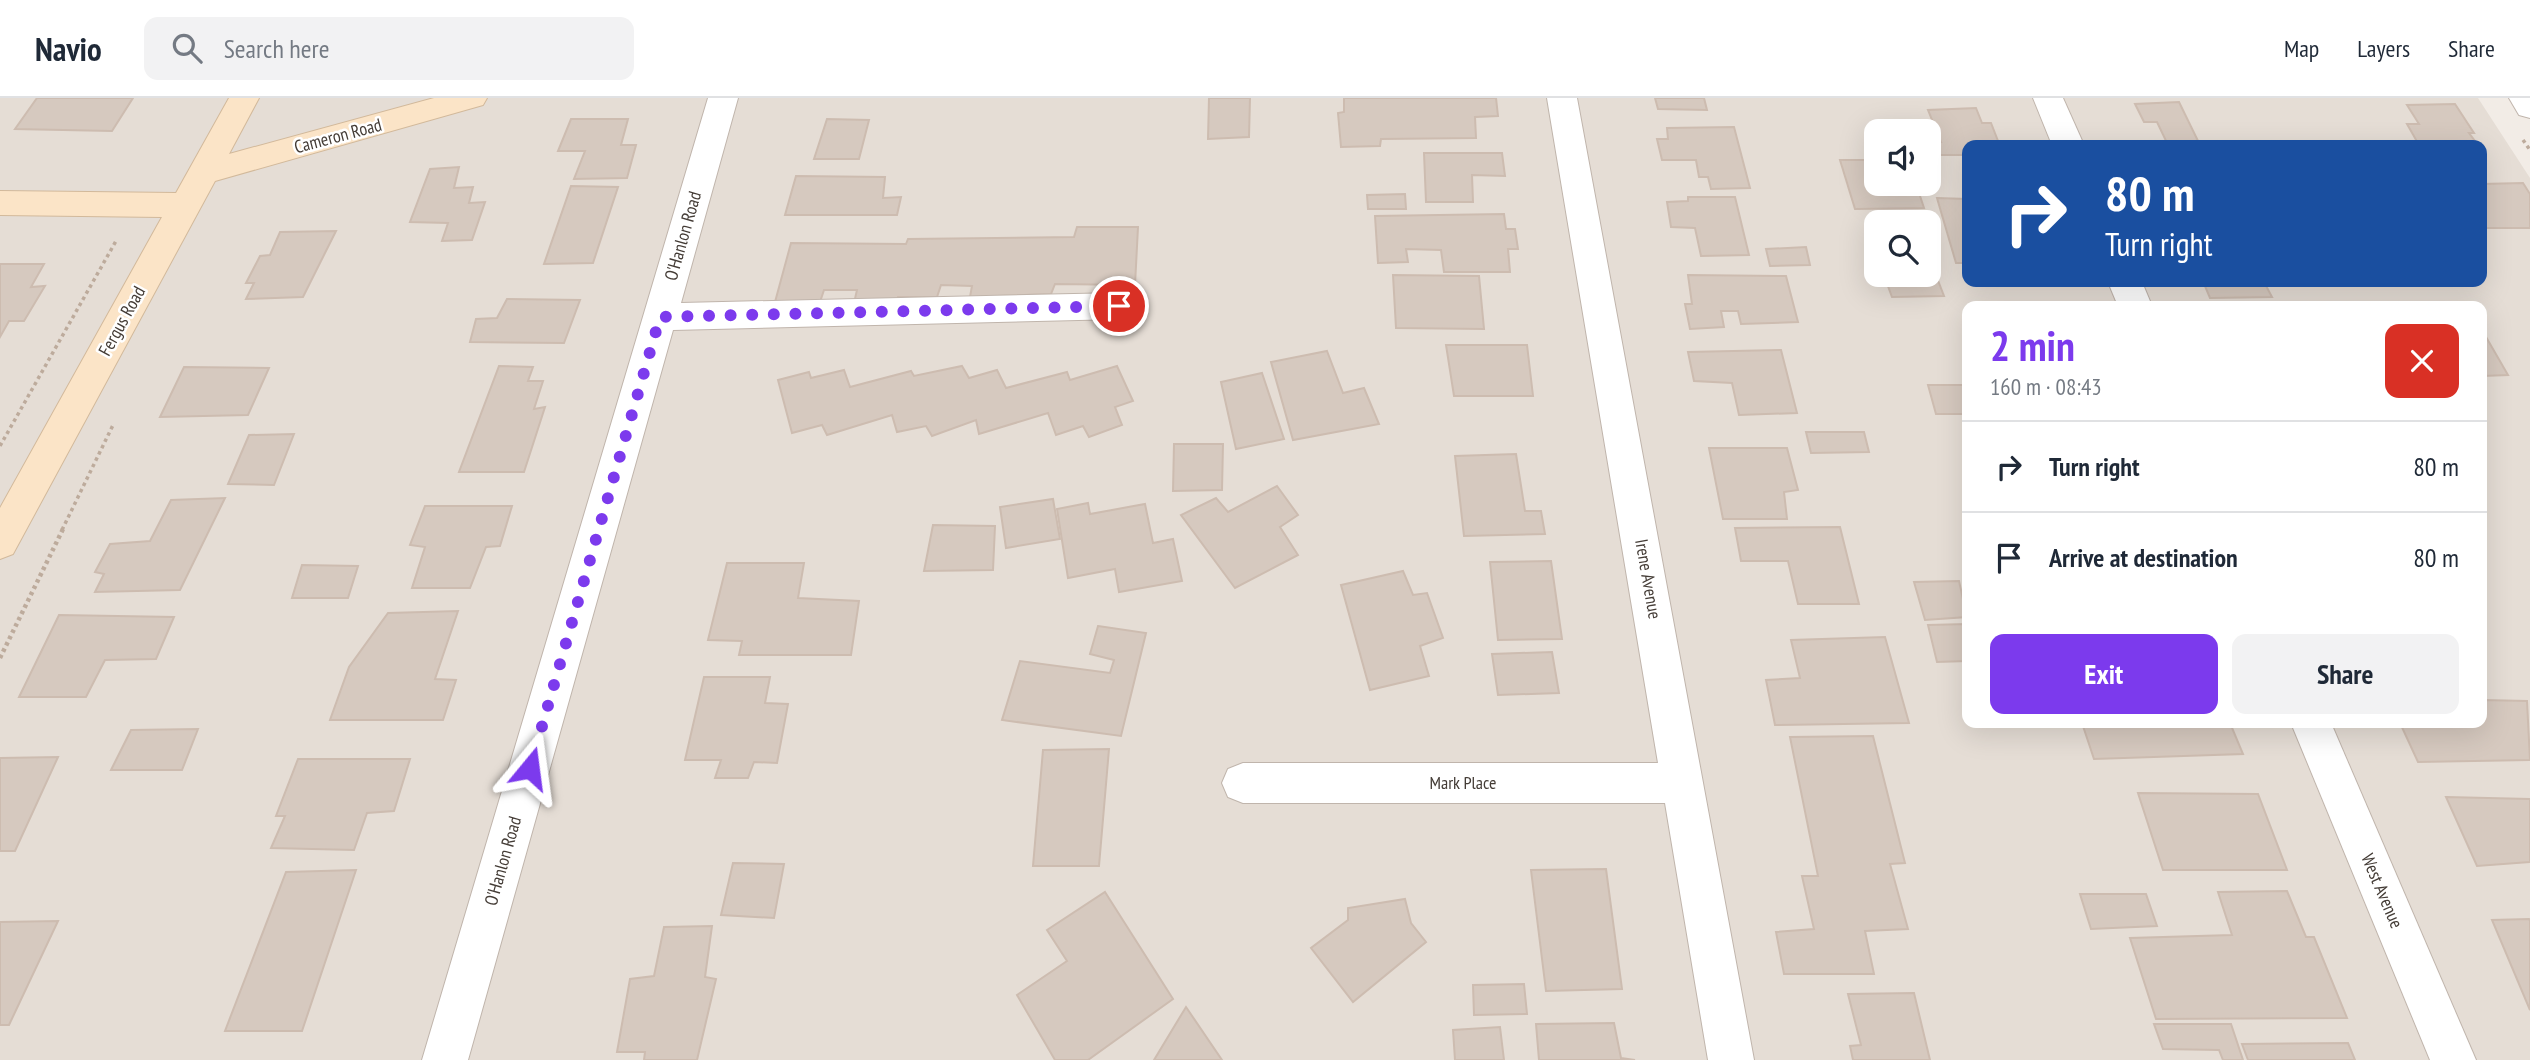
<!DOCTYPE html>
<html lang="en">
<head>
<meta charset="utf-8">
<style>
	body { margin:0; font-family:"PT Sans Narrow",sans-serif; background:#f2f2f3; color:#1f2937; height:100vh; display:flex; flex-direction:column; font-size:26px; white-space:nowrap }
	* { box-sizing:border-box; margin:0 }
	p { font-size:23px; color:#747a83 }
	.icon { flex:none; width:38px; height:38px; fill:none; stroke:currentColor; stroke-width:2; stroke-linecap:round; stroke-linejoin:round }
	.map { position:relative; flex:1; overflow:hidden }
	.panel { position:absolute; left:1962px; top:203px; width:525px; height:427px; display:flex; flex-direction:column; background:#fff; border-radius:14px; box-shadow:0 7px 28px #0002 }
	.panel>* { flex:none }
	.hud { position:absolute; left:1962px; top:42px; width:525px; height:147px; border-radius:14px; box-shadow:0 7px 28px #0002; background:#1a4fa0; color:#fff; overflow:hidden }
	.buttons { position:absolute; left:1864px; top:21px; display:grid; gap:14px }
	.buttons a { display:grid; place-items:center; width:77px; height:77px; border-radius:14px; background:#fff; box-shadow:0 7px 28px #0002; font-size:35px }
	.pin { position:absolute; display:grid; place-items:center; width:60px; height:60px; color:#fff; margin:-30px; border:4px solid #fff; border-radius:50%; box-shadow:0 2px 7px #0007 }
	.me { position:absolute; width:77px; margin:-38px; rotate:16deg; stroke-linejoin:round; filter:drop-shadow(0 0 5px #0008) }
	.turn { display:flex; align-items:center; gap:24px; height:147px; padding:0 28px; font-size:32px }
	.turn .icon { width:91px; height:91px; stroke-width:2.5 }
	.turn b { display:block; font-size:49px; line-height:60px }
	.round { display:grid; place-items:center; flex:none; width:74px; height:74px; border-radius:14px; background:#f2f2f3 }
	.headline { display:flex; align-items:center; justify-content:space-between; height:119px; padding:0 28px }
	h1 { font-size:42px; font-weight:700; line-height:52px; color:#7c3aed }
	.primary-button { display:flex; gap:14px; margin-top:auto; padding:14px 28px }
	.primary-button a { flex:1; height:80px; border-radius:14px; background:#7c3aed; color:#fff; font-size:28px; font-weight:700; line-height:80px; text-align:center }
	.primary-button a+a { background:#f2f2f3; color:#1f2937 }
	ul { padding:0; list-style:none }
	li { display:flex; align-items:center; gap:21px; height:91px; padding:0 28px; border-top:2px solid #e0e1e3 }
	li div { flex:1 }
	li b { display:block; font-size:26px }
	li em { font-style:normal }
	header { display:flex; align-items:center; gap:42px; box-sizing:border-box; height:98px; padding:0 35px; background:#fff; border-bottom:2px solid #e0e1e3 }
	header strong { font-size:33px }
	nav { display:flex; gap:38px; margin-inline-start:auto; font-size:24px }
	.search { width:490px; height:63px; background:#f2f2f3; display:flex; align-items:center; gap:18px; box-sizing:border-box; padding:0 24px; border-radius:14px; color:#747a83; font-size:26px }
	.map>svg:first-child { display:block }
	.residential { fill:#e5ddd5; fill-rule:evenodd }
	.building { fill:#d6c9bf; stroke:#cdbcb0; stroke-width:2 }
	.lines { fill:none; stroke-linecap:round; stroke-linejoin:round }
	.street-casing { stroke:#c0b5ac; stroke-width:2 }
	.secondary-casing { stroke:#d2b99b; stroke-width:2 }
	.path-far1 { stroke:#bdab9c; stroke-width:3.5; stroke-dasharray:3.5 3.5; stroke-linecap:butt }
	.path { stroke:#bdab9c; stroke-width:4.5; stroke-dasharray:3.5 3.5; stroke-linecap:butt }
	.street { fill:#fff; fill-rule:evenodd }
	.secondary { fill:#fbe4c7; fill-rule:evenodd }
	.route { stroke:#7c3aed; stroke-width:12; stroke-dasharray:0 21.6 }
	.labels { text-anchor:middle; stroke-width:5; stroke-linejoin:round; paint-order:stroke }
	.street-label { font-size:18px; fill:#443c36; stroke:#fff }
</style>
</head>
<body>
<header>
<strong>Navio</strong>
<div class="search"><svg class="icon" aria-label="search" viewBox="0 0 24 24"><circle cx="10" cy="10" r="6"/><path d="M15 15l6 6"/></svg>Search here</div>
<nav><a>Map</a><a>Layers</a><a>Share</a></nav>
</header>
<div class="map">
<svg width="2530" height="962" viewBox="0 0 2530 962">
	<rect width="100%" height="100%" fill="#f2ece6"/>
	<path class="residential" d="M0,0h2478l52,80v882h-2530zM1876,33h52v53h-52zM1967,47h515v137h-515zM1876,124h52v53h-52zM1967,208h515v417h-515z"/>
	<g class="building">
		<path d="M37,0h96l-21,33 -97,-2z"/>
		<path d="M1209,0h41l-1,39 -41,2z"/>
		<path d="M1344,0h152l2,18 -23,1 1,21 -95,1 -1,7 -39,1 -3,-34 6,-1z"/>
		<path d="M1655,0h49l3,12 -49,-1z"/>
		<path d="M2179,4l21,43h-32l-11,-23h-13l-9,-18z"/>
		<path d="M2455,6l19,29h-5l9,12h-59l-12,-21h12l-12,-19z"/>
		<path d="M1976,10l6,15h9l7,18h-9l2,4h-24v10h-37l-2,-12 13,-1 -13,-32z"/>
		<path d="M571,21h57l-7,26h15l-9,33 -53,1 11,-28h-27z"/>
		<path d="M827,21l42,1 -10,39h-45z"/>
		<path d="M1734,29l16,61 -39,1 -3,-12h-9l-3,-17h-34l-5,-21h11l-1,-11z"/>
		<path d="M1424,55h78l3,23 -33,-1 1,27h-47z"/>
		<path d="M1840,62h36v24h40l8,24 -69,1z"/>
		<path d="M459,69l-5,21 19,-1 -4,16 16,-1 -13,38 -30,1 6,-18 -38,-1 20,-53z"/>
		<path d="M796,78l89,1 -2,21 18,-1 -4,18h-112z"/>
		<path d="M2523,85l7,11v34h-48v-44z"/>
		<path d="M571,88l47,1 -25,76 -49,1z"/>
		<path d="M1405,96l1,15h-38l-1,-14z"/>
		<path d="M1688,99h47l14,58 -48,1 -6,-28 -24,-1 -4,-25 21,-1z"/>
		<path d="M1937,100l30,1v64h-11z"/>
		<path d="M1504,116l2,15h9l3,20h-10l2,23h-66l-3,-22 -35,-1 2,13 -30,1 -3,-47z"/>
		<path d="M1077,129h61l-3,58 -80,-1 -4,10 -81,3 2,-11 -31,-1 -4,12h-39l-1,6h-43l3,-13h-33l-4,12h-45l16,-59 115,1 2,-5 166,-2z"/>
		<path d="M336,133l-33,66 -57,2 8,-16h-8l14,-27 10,-1 10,-23z"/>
		<path d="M1806,149l4,18 -40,1 -4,-17z"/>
		<path d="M0,166h44l-13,23 14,-1 -21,35h-15l-9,16z"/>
		<path d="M1393,177l86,1 5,53 -88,-1z"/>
		<path d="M1688,177l98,1 12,46 -57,2 -3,-13h-17l3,16 -34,2 -5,-25h7z"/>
		<path d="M1885,180h52l7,18 -52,1z"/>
		<path d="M2195,184h69l8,15 -62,1 -5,-12h-9z"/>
		<path d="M507,201l73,1 -16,43 -94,-1 6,-23 21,-1z"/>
		<path d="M2482,232l26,45 -26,1z"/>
		<path d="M1446,247h81l6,51h-79z"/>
		<path d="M1781,252l16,63 -58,2 -7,-32 -38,-2 -6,-29z"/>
		<path d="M1327,253l16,42 21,-5 15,36 -86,16 -22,-78z"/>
		<path d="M499,268l34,1 -5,14h15l-9,28 11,-2 -21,65h-65z"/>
		<path d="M962,268l7,12 28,-8 9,18 61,-16 3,8 47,-14 16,35 -18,6 7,18 -33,12 -6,-11 -27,9 -8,-22 -69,21 -3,-14 -44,16 -6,-10 -29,6 -5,-17 -65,20 -5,-10 -30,8 -14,-53 31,-8 2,6 33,-8 6,17 61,-16 3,5z"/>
		<path d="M184,269l85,1 -21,47 -88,2z"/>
		<path d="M1262,275l22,66 -48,10 -15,-67z"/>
		<path d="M1928,287h39v29h-31z"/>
		<path d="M1806,334h58l5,20 -58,1z"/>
		<path d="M294,336l-20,51 -46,-1 21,-49z"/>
		<path d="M1174,346h49l-1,46 -49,1z"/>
		<path d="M1709,350h78l11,42 -14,2 3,27h-64z"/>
		<path d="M1516,356l9,57h16l4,23 -81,2 -9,-80z"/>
		<path d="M1277,388l21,29 -18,12 18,28 -63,33 -54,-73 35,-17 12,14z"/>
		<path d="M225,400l-45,92 -85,2 9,-18 -9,-2 15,-28 40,-3 21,-41z"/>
		<path d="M1053,401l7,40 -54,9 -6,-41z"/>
		<path d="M1088,405l2,11 55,-10 8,39 20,-4 9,42 -63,11 -4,-23 -47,9 -11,-69z"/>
		<path d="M425,408h87l-12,40 -14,1 -16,41h-58l13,-41 -15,-2z"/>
		<path d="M933,427l62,1 -2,44 -69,1z"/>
		<path d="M1840,429l19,77h-61l-10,-43h-47l-6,-33z"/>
		<path d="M1551,463l11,78 -64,1 -8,-78z"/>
		<path d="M727,465h77l-6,35 61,3 -8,54h-112l3,-14 -34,-1z"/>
		<path d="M302,467l56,1 -10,32h-56z"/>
		<path d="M1403,473l10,24 14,-2 16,45 -23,8 9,30 -59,14 -29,-105z"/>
		<path d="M1959,483l8,36 -42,3 -11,-38z"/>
		<path d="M458,513l-23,68 21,1 -13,40h-113l19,-53 39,-54z"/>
		<path d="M59,517l115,2 -18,42 -51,1 -19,37h-67z"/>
		<path d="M1967,526v37l-30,1 -9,-37z"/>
		<path d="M1098,528l48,7 -25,103 -119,-16 18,-59 90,12 4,-13 -24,-6z"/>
		<path d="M1885,539l24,86 -134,2 -9,-45 34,-2 -9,-38z"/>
		<path d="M1552,554l7,41 -61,2 -6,-41z"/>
		<path d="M704,579h66l-5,26 23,1 -11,59 -23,-1 -6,16h-33l6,-18h-36z"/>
		<path d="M2482,602l45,1 3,59 -112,2 -18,-39h82z"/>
		<path d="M2082,625h148l13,31 -149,5z"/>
		<path d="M198,631l-16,41h-71l20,-40z"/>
		<path d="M1873,638l32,127 -15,1 18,65 -43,2 9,43h-90l-8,-42 38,-3 -12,-53h16l-28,-139z"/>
		<path d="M1109,651l-10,117h-66l10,-116z"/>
		<path d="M58,659l-43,94h-15v-93z"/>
		<path d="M298,661h112l-16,52 -27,2 -13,37 -83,-2 14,-32h-9z"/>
		<path d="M2138,695l120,1 29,76h-124z"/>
		<path d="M2446,699l84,2v63l-53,4z"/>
		<path d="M733,765l51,1 -10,54 -53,-3z"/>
		<path d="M1606,771l16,120 -76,2 -15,-121z"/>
		<path d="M356,772l-54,161h-77l61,-159z"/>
		<path d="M2287,793l19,46h8l33,81 -191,1 -26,-81 102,-3 -14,-43z"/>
		<path d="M1105,794l68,107 -85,61h-33l-38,-65 50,-34 -20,-31z"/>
		<path d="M2080,796h66l11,32 -66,3z"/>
		<path d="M1405,801l6,24 15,19 -73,60 -42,-54 37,-28v-12z"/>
		<path d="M2529,821l1,2v89l-38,-90z"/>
		<path d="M58,823l-49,104h-9v-103z"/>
		<path d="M712,828l-7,51 11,2 -19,81h-53l1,-8h-28l13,-73 24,-3 10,-49z"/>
		<path d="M1524,886l3,30 -53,1 -1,-30z"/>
		<path d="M1914,895l16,67h-77l-3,-14 11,-1 -13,-51z"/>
		<path d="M1186,909l36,53h-68z"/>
		<path d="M1614,925l7,35 14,2h-96l-3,-36z"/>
		<path d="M2154,926h77l12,36h-20l-4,-10 -56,-1z"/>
		<path d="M1500,929l4,33h-49l-2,-30z"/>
		<path d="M2348,945l7,17h-107l-6,-16z"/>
	</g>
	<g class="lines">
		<defs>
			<g id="street">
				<path d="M708,0h30l-57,205 439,-10 12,4 5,9 -5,9 -12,4 -447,11 -205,730h-46z"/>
				<path d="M1547,0h30l177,962h-46l-43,-257h-422l-15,-6 -6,-14 6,-14 15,-6h415z"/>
				<path d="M2033,0h30l21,47h-32z"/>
				<path d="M2509,0h21v20l-11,-3z"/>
				<path d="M2108,184h34l10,24h-34z"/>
				<path d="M2291,625h40l145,337h-46z"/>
			</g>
			<path id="secondary" d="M229,0h30l-30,56 205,-56h53l-4,7 -268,76 -202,373 -13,5v-51l162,-291 -162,-2v-24l176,2z"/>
		</defs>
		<use href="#street" class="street-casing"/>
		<use href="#secondary" class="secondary-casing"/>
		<g class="path-far1">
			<path d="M2523,42l7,10"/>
			<path d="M0,348l116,-205"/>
			<path d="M62,432l52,-107"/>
		</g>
		<path class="path" d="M0,560l63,-129"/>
		<use href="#street" class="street"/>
		<use href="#secondary" class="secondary"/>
	</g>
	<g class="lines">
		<path class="route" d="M530,670l130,-451 459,-11"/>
	</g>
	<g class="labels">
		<g class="street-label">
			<text transform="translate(338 38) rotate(-15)" y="6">Cameron Road</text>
			<text transform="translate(683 138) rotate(-74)" y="6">O'Hanlon Road</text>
			<text transform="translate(122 223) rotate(-61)" y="6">Fergus Road</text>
			<text transform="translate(1648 481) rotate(80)" y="6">Irene Avenue</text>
			<text x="1463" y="691">Mark Place</text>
			<text transform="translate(503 763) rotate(-74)" y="6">O'Hanlon Road</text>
			<text transform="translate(2382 793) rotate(67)" y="6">West Avenue</text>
		</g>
	</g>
</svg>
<div class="buttons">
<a><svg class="icon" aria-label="sound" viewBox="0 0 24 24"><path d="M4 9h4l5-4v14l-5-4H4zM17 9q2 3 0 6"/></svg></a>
<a><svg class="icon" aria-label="search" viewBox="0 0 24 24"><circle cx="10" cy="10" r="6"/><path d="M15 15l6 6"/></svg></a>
</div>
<div class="pin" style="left:1119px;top:208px;background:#d93025"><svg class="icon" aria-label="arrive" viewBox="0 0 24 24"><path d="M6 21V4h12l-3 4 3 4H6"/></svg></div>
<svg class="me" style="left:530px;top:670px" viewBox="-20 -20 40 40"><path d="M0-17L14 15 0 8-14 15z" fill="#7c3aed" stroke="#fff" stroke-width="4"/></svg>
<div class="hud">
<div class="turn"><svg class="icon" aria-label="right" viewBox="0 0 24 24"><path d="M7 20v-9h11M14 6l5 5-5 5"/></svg><div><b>80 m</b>Turn right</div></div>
</div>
<section class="panel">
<div class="headline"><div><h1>2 min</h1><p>160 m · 08:43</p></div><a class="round" style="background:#d93025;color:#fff"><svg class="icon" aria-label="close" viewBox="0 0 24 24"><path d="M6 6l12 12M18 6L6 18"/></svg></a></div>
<ul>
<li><svg class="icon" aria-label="right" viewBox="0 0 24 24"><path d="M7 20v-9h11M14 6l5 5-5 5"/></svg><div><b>Turn right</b></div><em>80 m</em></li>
<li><svg class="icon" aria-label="arrive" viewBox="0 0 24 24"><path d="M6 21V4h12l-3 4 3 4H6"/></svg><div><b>Arrive at destination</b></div><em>80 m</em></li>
</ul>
<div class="primary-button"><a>Exit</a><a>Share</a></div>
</section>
</div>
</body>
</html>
